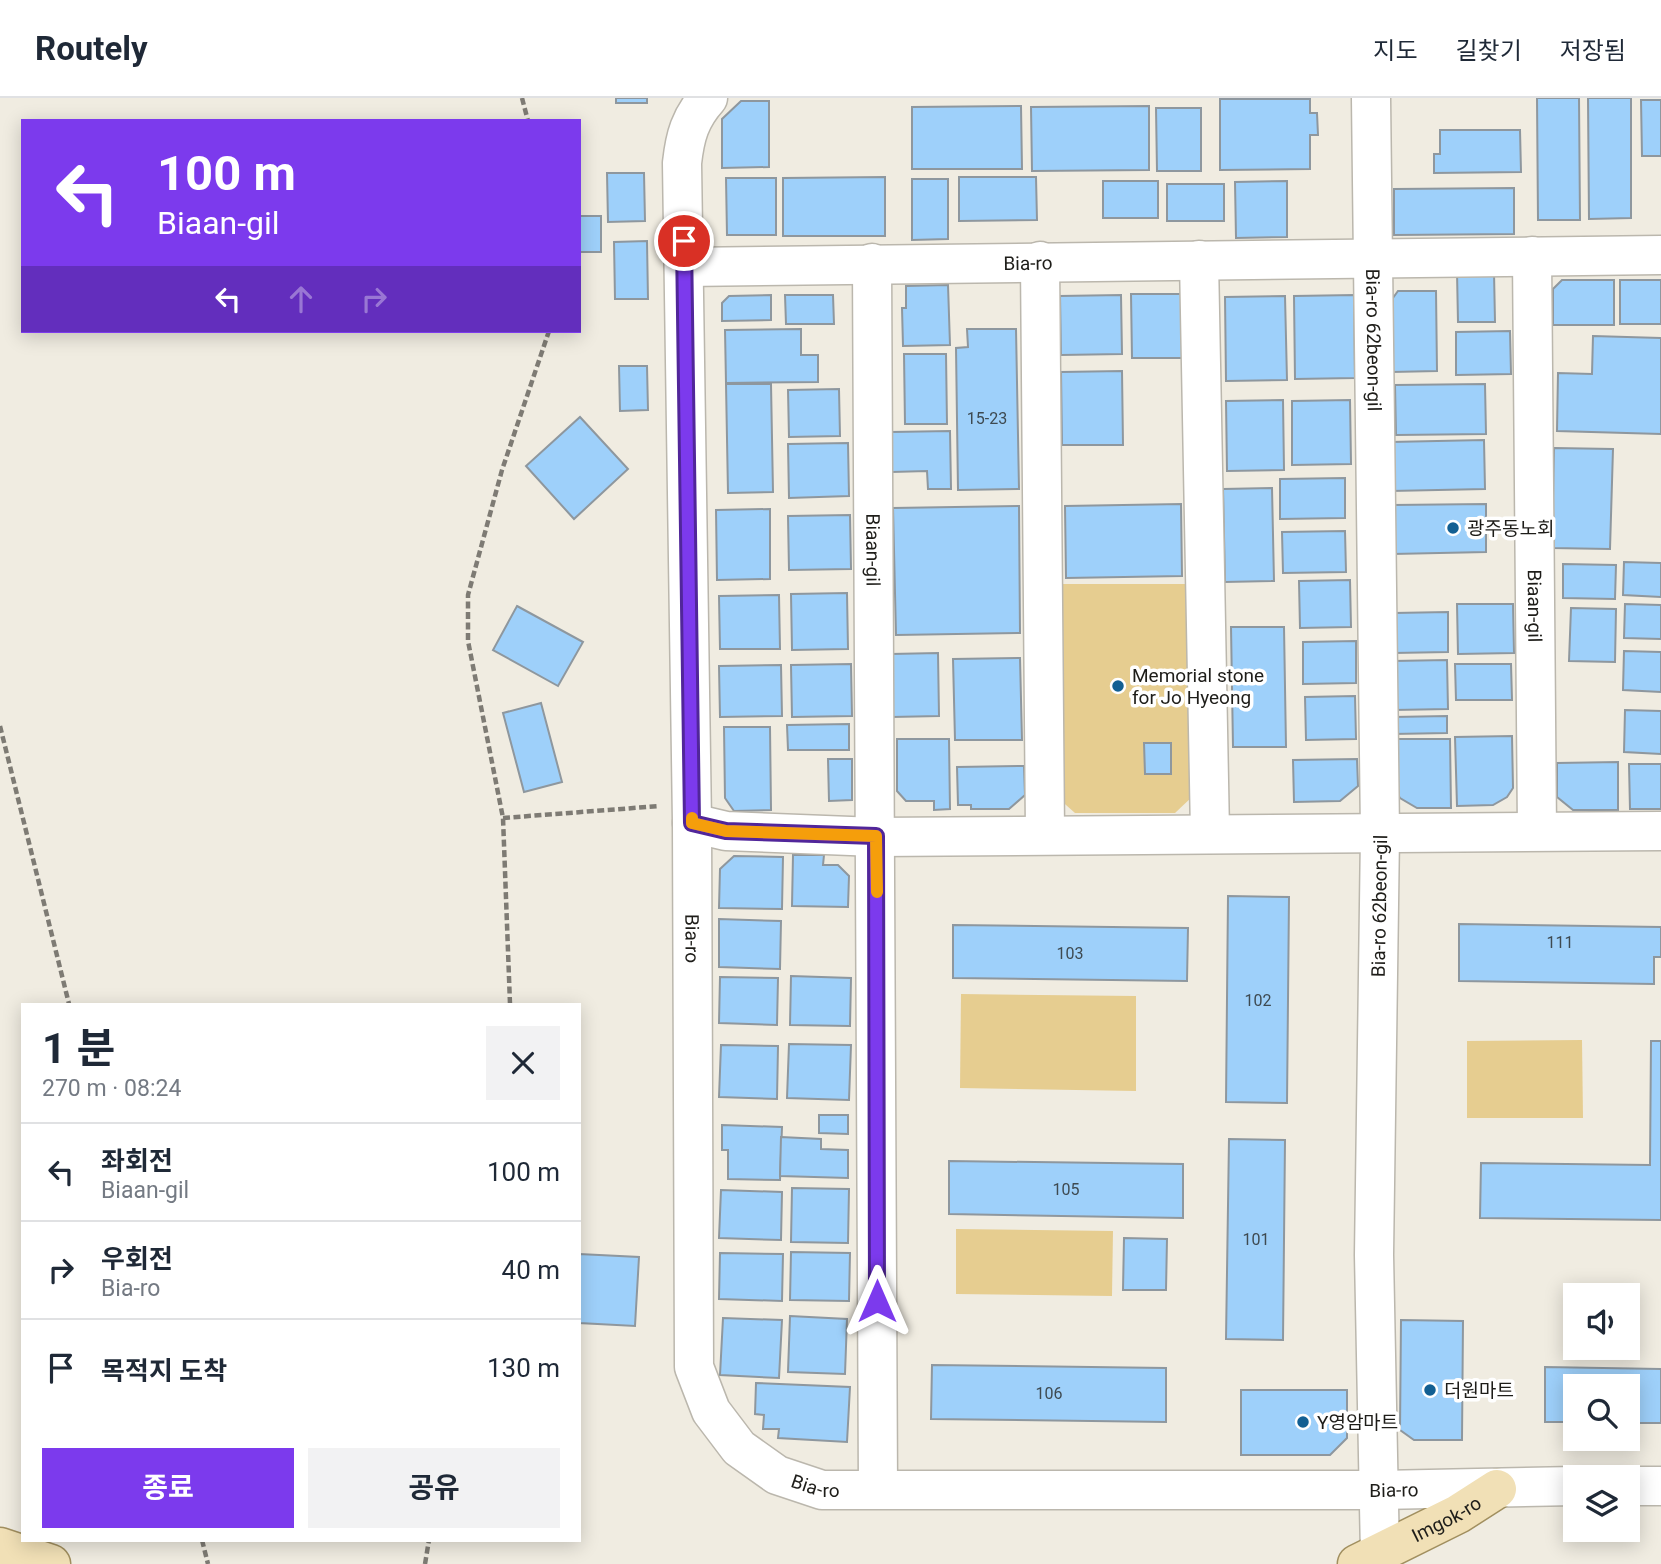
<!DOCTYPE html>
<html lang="ko">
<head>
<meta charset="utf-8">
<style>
	body { margin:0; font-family:Roboto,"Noto Sans KR",sans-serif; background:#f2f2f3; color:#1f2937; height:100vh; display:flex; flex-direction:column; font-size:26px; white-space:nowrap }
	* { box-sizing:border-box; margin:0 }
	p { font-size:23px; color:#747a83 }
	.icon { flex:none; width:38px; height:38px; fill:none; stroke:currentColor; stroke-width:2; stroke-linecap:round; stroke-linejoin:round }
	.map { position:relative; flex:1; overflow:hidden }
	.sheet { position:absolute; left:21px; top:905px; width:560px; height:539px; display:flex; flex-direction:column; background:#fff; border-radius:0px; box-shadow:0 4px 18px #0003 }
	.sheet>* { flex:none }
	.top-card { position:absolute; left:21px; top:21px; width:560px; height:214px; border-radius:0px; box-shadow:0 4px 18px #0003; background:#7c3aed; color:#fff; overflow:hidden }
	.buttons { position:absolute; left:1563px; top:1185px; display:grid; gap:14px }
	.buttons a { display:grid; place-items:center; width:77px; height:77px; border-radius:0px; background:#fff; box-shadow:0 4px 18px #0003; font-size:35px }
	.pin { position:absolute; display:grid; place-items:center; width:60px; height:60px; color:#fff; margin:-30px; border:4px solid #fff; border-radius:50%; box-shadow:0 2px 7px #0007 }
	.me { position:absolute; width:77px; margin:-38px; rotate:0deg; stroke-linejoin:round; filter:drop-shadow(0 0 5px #0008) }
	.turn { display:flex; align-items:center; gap:24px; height:147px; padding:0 21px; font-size:32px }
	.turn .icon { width:91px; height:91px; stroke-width:2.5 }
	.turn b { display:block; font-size:49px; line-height:60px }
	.lanes { display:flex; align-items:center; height:66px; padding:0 21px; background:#0003; justify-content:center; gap:35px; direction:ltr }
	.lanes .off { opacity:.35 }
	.round { display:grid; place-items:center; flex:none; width:74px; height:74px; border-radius:0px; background:#f2f2f3 }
	.summary { display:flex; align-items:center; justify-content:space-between; height:119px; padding:0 21px }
	h1 { font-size:42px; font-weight:700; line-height:52px }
	.button { display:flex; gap:14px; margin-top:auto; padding:14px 21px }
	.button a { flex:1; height:80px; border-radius:0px; background:#7c3aed; color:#fff; font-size:28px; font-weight:700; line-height:80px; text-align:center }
	.button a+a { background:#f2f2f3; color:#1f2937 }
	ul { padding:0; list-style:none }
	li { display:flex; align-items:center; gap:21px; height:98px; padding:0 21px; border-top:2px solid #e0e1e3 }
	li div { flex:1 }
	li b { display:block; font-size:26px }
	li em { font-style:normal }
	header { display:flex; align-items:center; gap:42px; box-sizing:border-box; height:98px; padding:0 35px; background:#fff; border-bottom:2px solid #e0e1e3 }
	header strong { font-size:33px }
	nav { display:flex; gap:38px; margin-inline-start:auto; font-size:24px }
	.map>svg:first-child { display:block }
	.green { fill:#e6cd90 }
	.building { fill:#9ed0fa; stroke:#8e979e; stroke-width:2 }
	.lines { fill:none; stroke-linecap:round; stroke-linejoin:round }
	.minor-casing { stroke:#bbb7ad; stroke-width:41 }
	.major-casing { stroke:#a18f5f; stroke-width:41 }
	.path { stroke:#7e7b74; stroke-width:4.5; stroke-dasharray:7 3.5; stroke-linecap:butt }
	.minor { stroke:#fff; stroke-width:38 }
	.major { stroke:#f1e0b6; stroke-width:38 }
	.route-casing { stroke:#51269a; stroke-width:18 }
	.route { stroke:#7c3aed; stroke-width:12 }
	.slow { stroke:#f59e0b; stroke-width:12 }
	.poi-dot { fill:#125f92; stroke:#fff; stroke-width:2.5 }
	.labels { text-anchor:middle; stroke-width:7; stroke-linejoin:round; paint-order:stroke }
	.number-label { font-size:16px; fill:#3e4a51 }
	.street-label { font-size:19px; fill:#1e1d19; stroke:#fff }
	.poi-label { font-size:19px; fill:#1e1d19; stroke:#fff; text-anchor:start }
</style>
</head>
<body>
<header>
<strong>Routely</strong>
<nav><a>지도</a><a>길찾기</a><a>저장됨</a></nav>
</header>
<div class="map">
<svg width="1661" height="1466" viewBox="0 0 1661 1466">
	<rect width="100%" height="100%" fill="#f0ece1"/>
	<g class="green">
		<path d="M1054,486h135l5,211 -19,18h-100l-18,-16z"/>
		<path d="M961,896l175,2v95l-176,-3z"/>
		<path d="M1582,942l1,78h-116v-77z"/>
		<path d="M956,1131l157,2 -1,65 -156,-2z"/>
	</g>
	<g class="building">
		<rect x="616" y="0" width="31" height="5"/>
		<path d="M1537,0h42l1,122h-42z"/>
		<path d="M1588,0h43v120l-42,1z"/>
		<path d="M1220,1h90v14h7l1,22h-8v34l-90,1z"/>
		<path d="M1641,2h20v56h-19z"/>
		<path d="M741,3h28v66l-47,1v-49z"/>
		<path d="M1021,8l1,63h-110v-62z"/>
		<path d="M1149,8v64l-117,1 -1,-64z"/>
		<path d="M1156,10h45v63h-44z"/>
		<path d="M1440,32h80l1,42 -87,1v-19h6z"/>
		<path d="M607,75h37l1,48 -37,1z"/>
		<path d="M885,79v59h-102v-58z"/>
		<path d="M959,79h77l1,43 -78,1z"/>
		<path d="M726,80h50v57h-49z"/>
		<path d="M912,81h36v60l-36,1z"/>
		<rect x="1103" y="83" width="55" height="37"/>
		<path d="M1287,83v56l-51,1 -1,-56z"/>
		<rect x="1167" y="86" width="57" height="37"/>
		<path d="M1514,90v46l-120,1v-46z"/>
		<path d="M579,118h22v36h-21z"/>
		<path d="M647,143l1,58h-33l-1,-57z"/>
		<path d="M1457,174h37l1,50h-37z"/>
		<path d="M1562,182h52v45h-61v-36z"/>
		<rect x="1620" y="182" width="41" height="44"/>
		<path d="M948,187l2,60 -47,1 -1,-38h4v-22z"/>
		<path d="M1398,193h38l1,80 -45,1 -2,-70z"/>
		<path d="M1131,196h56l1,64h-56z"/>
		<path d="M771,197v25l-49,1v-18l7,-7z"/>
		<path d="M785,197h48l1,29h-48z"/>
		<path d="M1121,197l1,59 -61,1 -1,-59z"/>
		<path d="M1354,197l1,83 -60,1 -1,-83z"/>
		<path d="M1285,198l2,84 -61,1 -1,-84z"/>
		<path d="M801,231v26h17v27l-92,1 -1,-53z"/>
		<path d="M967,231h49l3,160 -61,1 -2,-142 12,-1z"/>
		<path d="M1510,233l1,43 -55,1v-43z"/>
		<path d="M1593,238l68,2v96l-104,-3 1,-58 34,1z"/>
		<path d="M904,256h42l1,70h-42z"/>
		<path d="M619,268h28l1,44 -28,1z"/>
		<path d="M1122,273l1,74h-61l-1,-73z"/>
		<path d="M726,286h45l2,108 -45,1z"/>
		<path d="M1485,286l1,50 -90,1 -1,-50z"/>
		<path d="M839,291l1,47 -51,1 -1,-47z"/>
		<path d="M1283,302l1,70 -57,1 -1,-70z"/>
		<path d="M1350,302l1,64 -59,1v-64z"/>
		<path d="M580,319l48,52 -54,50 -48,-53z"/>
		<path d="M950,333l1,58h-23l-1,-18 -35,1 -1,-40z"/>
		<path d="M1484,342l1,49 -94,2 -1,-49z"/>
		<path d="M848,345l1,53 -60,2 -1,-54z"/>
		<path d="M1554,350l59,1 -3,100 -58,-1z"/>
		<path d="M1345,380v40l-65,1v-40z"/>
		<path d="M1272,390l2,93 -49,1 -2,-93z"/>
		<path d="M1181,406l1,72 -116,2 -1,-72z"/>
		<path d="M1486,406v48l-93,2 -1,-49z"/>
		<path d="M1019,408l1,127 -124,2 -3,-127z"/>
		<path d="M770,411v70l-53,1 -1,-70z"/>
		<path d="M850,417l1,54 -62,1 -1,-54z"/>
		<path d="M1345,433l1,41 -63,1 -1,-41z"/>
		<path d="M1624,464l37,1v34l-38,-2z"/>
		<path d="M1563,466l53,1 -1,34 -52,-1z"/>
		<path d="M1350,482l1,47 -51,1 -1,-47z"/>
		<path d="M847,495l1,56 -56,1 -1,-56z"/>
		<path d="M779,497l1,54h-60l-1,-53z"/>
		<path d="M1457,506h56l1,49 -56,1z"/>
		<path d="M1625,506l36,1v34l-37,-1z"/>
		<path d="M517,508l66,36 -25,44 -65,-36z"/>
		<path d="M1571,510l45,1 -1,53 -46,-1z"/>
		<path d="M1448,514v40l-54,1v-40z"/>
		<path d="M1231,529h53l2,120h-53z"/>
		<path d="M1356,543v42l-53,1v-42z"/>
		<path d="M1624,553l37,1v40l-38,-2z"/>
		<path d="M938,555l1,63 -47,1 -1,-63z"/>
		<path d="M1020,560l2,82h-67l-2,-81z"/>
		<path d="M1447,562l1,49 -54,1 -1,-49z"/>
		<path d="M851,566l1,52 -60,1 -1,-52z"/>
		<path d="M1455,566h56l1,36h-56z"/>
		<path d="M781,567l1,51 -62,1 -1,-51z"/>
		<path d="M1355,598l1,43 -50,1 -1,-43z"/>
		<path d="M541,605l21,79 -38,10 -21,-79z"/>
		<path d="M1625,612l36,1v43l-37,-2z"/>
		<path d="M1447,618v17l-54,1v-17z"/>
		<path d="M849,626v26h-61l-1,-25z"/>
		<path d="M724,629h46l1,83 -37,1 -9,-13z"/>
		<path d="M1512,638l1,52 -6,9 -14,8 -36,1 -2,-69z"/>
		<path d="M897,641h52l1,70 -16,1v-9h-28l-9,-10z"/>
		<path d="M1390,641h60l1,69h-34l-17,-10 -9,-15z"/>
		<path d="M1144,645h27v31h-26z"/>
		<path d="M828,661h24v41l-23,1z"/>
		<path d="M1357,661l1,27 -18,15 -46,1 -1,-42z"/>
		<path d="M1618,664v48h-45l-16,-13v-34z"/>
		<path d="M1629,666h32v45h-31z"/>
		<path d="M1024,668l1,29 -16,14h-38v-4h-13l-1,-38z"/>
		<path d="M793,757h31l-1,10h15l11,11 -1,31 -56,-1z"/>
		<path d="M734,758l49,1 -1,52 -63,-1 1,-39z"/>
		<path d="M1228,798l61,1 -2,206 -61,-1z"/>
		<path d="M719,821l62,2 -1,48 -61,-2z"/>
		<path d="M1459,826l202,3v30h-7v27l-195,-3z"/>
		<path d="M953,827l235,3 -1,53 -234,-3z"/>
		<path d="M791,878l60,2 -1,48 -60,-1z"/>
		<path d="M720,879l58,1 -1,47 -58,-2z"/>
		<path d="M1651,943h10v179l-181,-2 1,-55 169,2z"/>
		<path d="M789,946l62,1 -2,55 -62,-2z"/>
		<path d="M721,947l57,1 -1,53 -58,-2z"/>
		<path d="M819,1017h29v19l-29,-1z"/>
		<path d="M722,1027l60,2 -2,53 -52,-1v-29h-6z"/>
		<path d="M781,1039l40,2v10l27,1v28l-68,-2z"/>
		<path d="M1229,1041l56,1 -2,200 -57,-1z"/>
		<path d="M949,1063l234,3v54l-234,-4z"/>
		<path d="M792,1090l57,1 -1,54 -57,-1z"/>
		<path d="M721,1092l61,2 -1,48 -62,-2z"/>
		<path d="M1124,1140l43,1 -1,51h-43z"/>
		<path d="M791,1154l59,1 -1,48 -59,-1z"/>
		<path d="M720,1155l63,1 -1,47 -63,-2z"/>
		<path d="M579,1156l60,3 -4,69 -56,-3z"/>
		<path d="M790,1218l57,3 -2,55 -57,-2z"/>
		<path d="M723,1220l59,2 -3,58 -59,-3z"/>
		<path d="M1401,1222l62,1 -1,119h-48l-14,-10z"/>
		<path d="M932,1267l234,3v54l-235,-3z"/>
		<path d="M1545,1269l116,2v54h-33v-37h-53v36h-30z"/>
		<path d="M756,1285l94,4 -3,55 -69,-4 1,-9h-16l1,-14 -9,-1z"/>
		<path d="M1241,1292h106v48l-17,17h-89z"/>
	</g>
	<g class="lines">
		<defs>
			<g id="minor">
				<path id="s1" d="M708,0c-18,20 -23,38 -26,65l10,660 2,544 17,44 28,37 38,27 45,15h558l195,-4"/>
				<path id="s2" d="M1371,0l9,736 -6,421 6,300"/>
				<path id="s3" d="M1532,158l5,575"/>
				<path d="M1199,162l11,573"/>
				<path d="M1040,163l5,572"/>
				<path id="s4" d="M872,165l6,1225"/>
				<path id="s5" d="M685,169l976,-12"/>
				<path d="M692,725l34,8 150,6 785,-6"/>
				<path d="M1628,1388h33"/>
			</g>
			<g id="major">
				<path d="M0,1449l51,17"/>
				<path id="s6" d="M1357,1466l101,-50 39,-25"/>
			</g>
		</defs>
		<use href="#minor" class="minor-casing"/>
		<use href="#major" class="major-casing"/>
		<g class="path">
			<path d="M522,0l6,23"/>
			<path d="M0,628l69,278"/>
			<path d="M503,720l157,-12"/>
			<path d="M510,906l-7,-186 -35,-177v-46l34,-125 47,-139"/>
			<path d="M202,1442l6,24"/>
			<path d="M425,1466l4,-24"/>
		</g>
		<use href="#minor" class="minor"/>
		<use href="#major" class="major"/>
	</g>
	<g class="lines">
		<defs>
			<path id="route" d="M684,143l8,582 34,8 150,5 1,465"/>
		</defs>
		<use href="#route" class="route-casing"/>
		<use href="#route" class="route"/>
		<path class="slow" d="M692,720v5l34,8 150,5 1,56"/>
	</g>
	<g class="poi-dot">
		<circle cx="1453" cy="430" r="7"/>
		<circle cx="1118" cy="588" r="7"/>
		<circle cx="1430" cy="1292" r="7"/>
		<circle cx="1303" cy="1324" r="7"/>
	</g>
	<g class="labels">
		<g class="number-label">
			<text x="987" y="326">15-23</text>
			<text x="1560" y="850">111</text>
			<text x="1070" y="861">103</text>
			<text x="1258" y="908">102</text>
			<text x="1066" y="1097">105</text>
			<text x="1256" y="1147">101</text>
			<text x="1049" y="1301">106</text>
		</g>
		<g class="street-label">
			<text dy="7" stroke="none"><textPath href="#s5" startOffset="343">Bia-ro</textPath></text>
			<text dy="7" stroke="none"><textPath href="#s2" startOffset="242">Bia-ro 62beon-gil</textPath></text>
			<text dy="7" stroke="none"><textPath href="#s4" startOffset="287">Biaan-gil</textPath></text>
			<text dy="7" stroke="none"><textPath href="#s3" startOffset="350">Biaan-gil</textPath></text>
			<text transform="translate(1379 808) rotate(-89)" y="7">Bia-ro 62beon-gil</text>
			<text dy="7" stroke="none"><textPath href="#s1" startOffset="847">Bia-ro</textPath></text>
			<text dy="7" stroke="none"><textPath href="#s1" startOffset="1456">Bia-ro</textPath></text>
			<text dy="7" stroke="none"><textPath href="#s1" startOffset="2035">Bia-ro</textPath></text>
			<text dy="7" stroke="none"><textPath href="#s6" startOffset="100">Imgok-ro</textPath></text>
		</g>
		<g class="poi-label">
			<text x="1467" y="437">광주동노회</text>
			<text x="1132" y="584">Memorial stone<tspan x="1132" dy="22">for Jo Hyeong</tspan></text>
			<text x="1444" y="1299">더원마트</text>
			<text x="1317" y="1331">Y영암마트</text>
		</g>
	</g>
</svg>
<div class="buttons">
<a><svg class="icon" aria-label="sound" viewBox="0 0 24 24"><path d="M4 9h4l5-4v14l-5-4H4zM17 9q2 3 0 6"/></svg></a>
<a><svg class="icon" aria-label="search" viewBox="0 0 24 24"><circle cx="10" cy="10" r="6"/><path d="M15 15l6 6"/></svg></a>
<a><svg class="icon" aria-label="layers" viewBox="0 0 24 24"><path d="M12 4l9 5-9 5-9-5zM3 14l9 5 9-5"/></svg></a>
</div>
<div class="pin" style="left:684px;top:143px;background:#d93025"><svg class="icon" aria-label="arrive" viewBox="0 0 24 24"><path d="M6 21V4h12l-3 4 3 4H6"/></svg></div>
<svg class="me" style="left:877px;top:1203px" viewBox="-20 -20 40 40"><path d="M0-17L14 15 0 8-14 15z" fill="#7c3aed" stroke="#fff" stroke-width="4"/></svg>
<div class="top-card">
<div class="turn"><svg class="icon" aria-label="left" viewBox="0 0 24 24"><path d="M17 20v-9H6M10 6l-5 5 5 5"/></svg><div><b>100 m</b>Biaan-gil</div></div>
<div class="lanes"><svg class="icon" aria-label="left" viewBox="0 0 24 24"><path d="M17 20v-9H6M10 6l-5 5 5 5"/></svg><svg class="icon off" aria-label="ahead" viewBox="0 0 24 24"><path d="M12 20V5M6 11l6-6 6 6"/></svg><svg class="icon off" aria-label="right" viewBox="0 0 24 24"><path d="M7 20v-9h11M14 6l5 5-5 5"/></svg></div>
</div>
<section class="sheet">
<div class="summary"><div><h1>1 분</h1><p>270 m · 08:24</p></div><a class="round"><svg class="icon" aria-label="close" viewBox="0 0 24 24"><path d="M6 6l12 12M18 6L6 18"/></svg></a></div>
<ul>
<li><svg class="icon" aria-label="left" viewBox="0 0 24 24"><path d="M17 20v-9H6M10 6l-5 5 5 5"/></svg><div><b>좌회전</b><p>Biaan-gil</p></div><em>100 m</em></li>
<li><svg class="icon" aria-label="right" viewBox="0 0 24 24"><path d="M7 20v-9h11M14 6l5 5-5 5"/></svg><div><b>우회전</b><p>Bia-ro</p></div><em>40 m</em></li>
<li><svg class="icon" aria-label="arrive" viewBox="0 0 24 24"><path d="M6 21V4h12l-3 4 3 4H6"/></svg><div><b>목적지 도착</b></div><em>130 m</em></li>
</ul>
<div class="button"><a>종료</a><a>공유</a></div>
</section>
</div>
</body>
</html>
